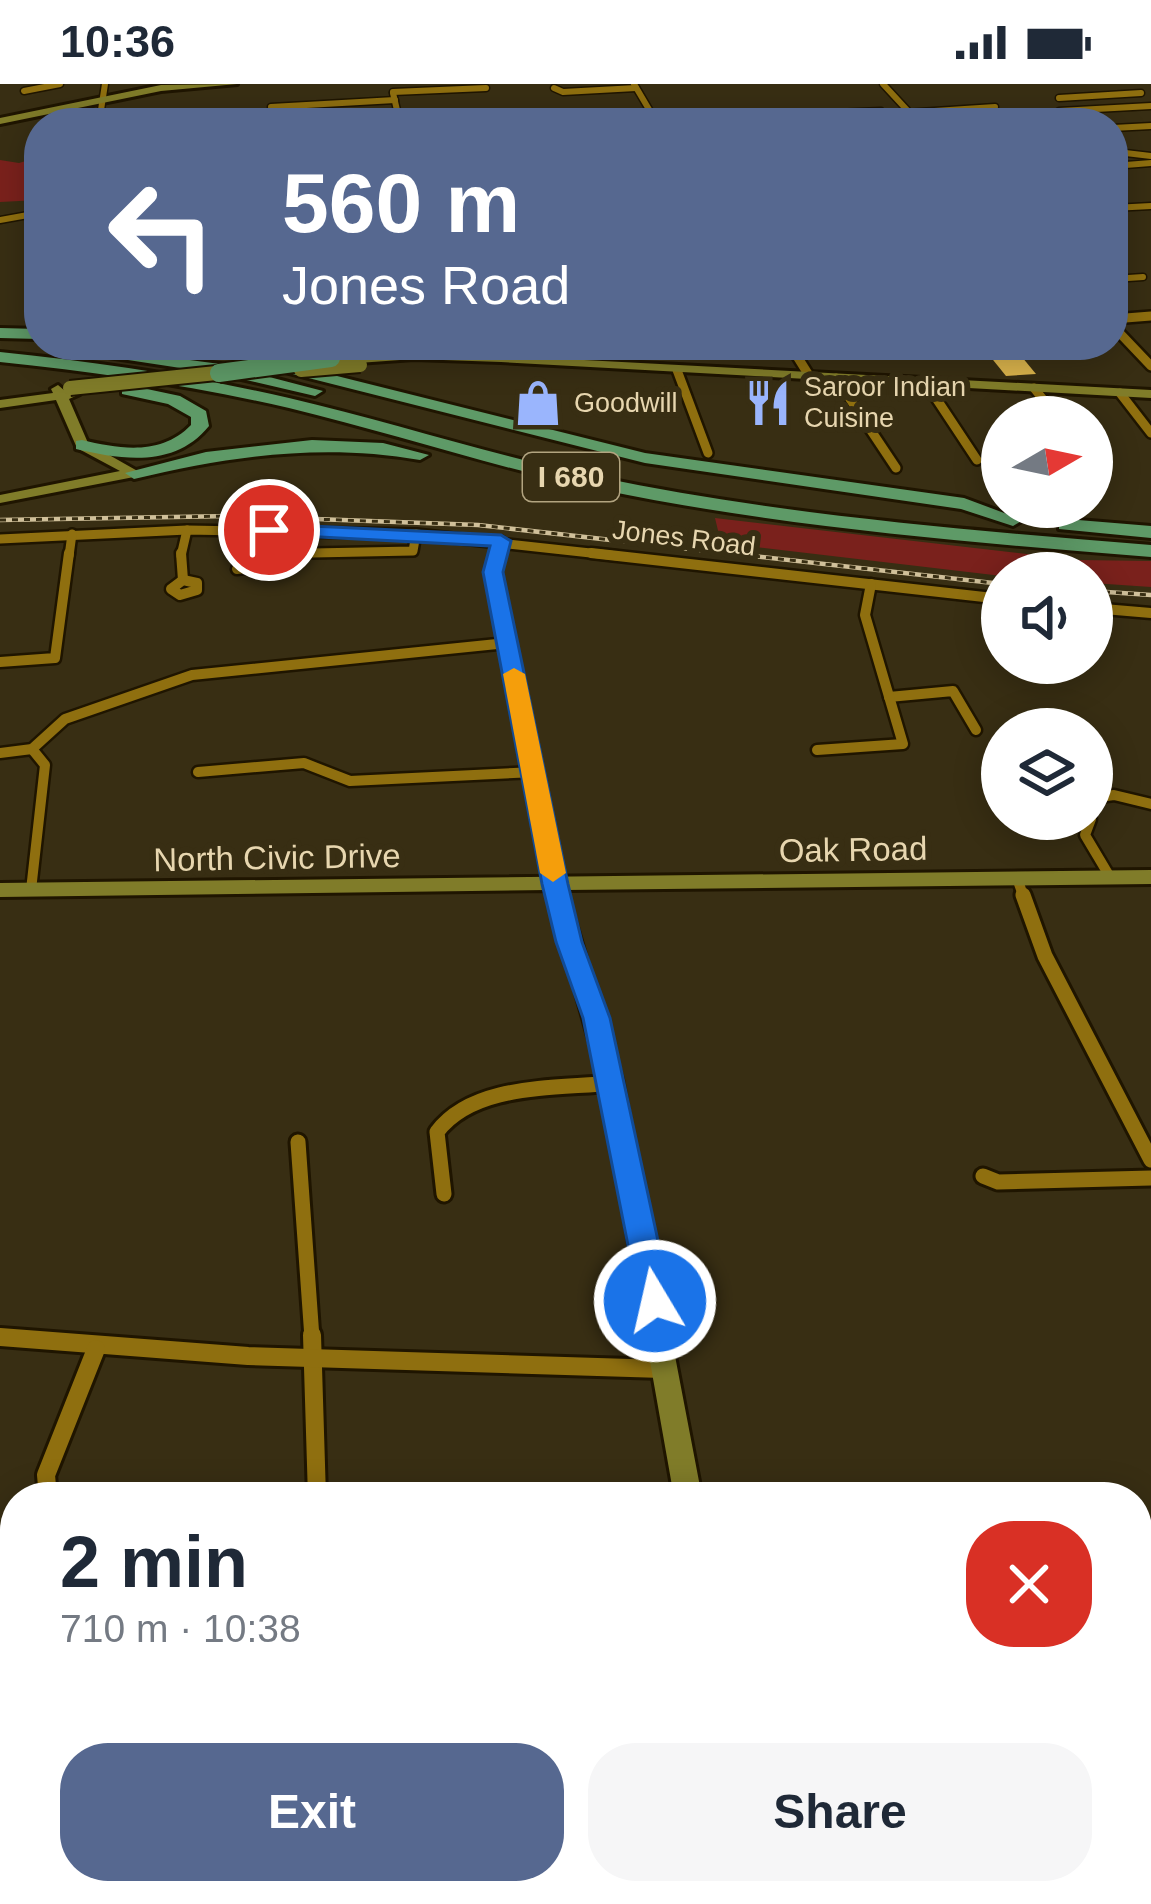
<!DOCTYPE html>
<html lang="en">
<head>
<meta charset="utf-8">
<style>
	body { margin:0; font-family:Helvetica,sans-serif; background:#f6f6f7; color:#1f2937; height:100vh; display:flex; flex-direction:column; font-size:45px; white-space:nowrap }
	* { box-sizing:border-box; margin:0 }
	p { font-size:39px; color:#747a83 }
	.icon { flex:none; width:66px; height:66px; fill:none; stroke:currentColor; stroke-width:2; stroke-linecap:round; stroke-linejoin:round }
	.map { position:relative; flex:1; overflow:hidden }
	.sheet { position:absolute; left:0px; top:1398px; width:1152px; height:423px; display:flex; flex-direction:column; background:#fff; border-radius:48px 48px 0 0; box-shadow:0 6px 30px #0003 }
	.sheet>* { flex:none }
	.banner { position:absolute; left:24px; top:24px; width:1104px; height:252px; border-radius:48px; box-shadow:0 6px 30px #0003; background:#566890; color:#fff; overflow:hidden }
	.needle { width:78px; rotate:81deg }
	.controls { position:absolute; left:981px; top:312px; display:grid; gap:24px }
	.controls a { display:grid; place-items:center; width:132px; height:132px; border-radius:50%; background:#fff; box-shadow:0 6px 30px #0003; font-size:60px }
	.pin { position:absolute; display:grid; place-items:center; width:102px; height:102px; color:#fff; margin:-51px; border:6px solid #fff; border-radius:50%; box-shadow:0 3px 12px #0007 }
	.me { position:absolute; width:132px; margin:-66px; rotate:351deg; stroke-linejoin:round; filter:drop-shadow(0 0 9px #0008) }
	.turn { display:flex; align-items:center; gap:42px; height:252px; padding:0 60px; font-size:54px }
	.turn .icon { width:156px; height:156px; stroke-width:2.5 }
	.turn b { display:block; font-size:84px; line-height:102px }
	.round { display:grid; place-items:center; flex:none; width:126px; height:126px; border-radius:48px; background:#f6f6f7 }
	.headline { display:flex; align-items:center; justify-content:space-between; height:204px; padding:0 60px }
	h1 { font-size:72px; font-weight:600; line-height:90px }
	.action { display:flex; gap:24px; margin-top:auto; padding:24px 60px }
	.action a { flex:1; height:138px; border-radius:48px; background:#566890; color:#fff; font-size:48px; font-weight:600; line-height:138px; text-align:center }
	.action a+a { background:#f6f6f7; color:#1f2937 }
	.status { display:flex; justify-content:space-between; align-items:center; height:84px; padding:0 60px; background:#fff; direction:ltr }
	.status svg { height:33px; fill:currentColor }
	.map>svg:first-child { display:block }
	.green { fill:#7a211c }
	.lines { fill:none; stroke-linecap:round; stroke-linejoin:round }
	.stream { stroke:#060653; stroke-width:6 }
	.building { fill:#dbb44c }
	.street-far4-casing { stroke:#1f1500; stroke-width:9 }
	.street-far3-casing { stroke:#1f1500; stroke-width:14 }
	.street-far2-casing { stroke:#1f1500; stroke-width:15 }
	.street-far1-casing { stroke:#1f1500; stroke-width:21 }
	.street-casing { stroke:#1f1500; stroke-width:24 }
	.secondary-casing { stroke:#1f1500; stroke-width:6 }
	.highway-casing { stroke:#1f1500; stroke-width:6 }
	.street-far4 { stroke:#8f6f0f; stroke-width:6 }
	.street-far3 { stroke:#8f6f0f; stroke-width:9 }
	.street-far2 { stroke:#8f6f0f; stroke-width:10 }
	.street-far1 { stroke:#8f6f0f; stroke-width:15 }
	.street { stroke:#8f6f0f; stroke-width:18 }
	.secondary { fill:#807c29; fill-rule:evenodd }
	.highway { fill:#5e9a67; fill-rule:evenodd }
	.rail-casing { stroke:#d0c09a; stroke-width:4.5 }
	.rail { stroke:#382e13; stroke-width:3; stroke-dasharray:6; stroke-linecap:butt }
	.secondary-bridge-casing { stroke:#1f1500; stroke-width:18; stroke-linecap:butt }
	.highway-bridge-casing { stroke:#1f1500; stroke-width:22; stroke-linecap:butt }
	.secondary-bridge { stroke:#807c29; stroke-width:14 }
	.highway-bridge { stroke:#5e9a67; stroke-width:18 }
	.route { fill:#1a73e8; stroke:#114b97; stroke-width:3 }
	.slow { fill:#f59e0b }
	.labels { text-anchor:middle; stroke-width:12; stroke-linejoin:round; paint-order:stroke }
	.far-poi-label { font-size:27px; fill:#e7d6af; stroke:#382e13; text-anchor:start }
	.far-street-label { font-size:27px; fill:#e7d6af; stroke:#382e13 }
	.shield { fill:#382e13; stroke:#b2a480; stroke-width:3 }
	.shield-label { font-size:30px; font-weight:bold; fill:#e7d6af }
	.street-label { font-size:33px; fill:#e7d6af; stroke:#382e13 }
</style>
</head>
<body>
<div class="status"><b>10:36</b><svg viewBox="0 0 49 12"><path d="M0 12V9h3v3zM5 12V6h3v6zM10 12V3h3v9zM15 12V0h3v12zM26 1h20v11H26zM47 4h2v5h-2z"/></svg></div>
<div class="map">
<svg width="1151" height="1820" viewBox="0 0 1151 1820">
	<rect width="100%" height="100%" fill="#382e13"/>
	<g class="green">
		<path d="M39,73v43l-39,2v-42l19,3z"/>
		<path d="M715,434l363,42 73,1v26l-59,-4v-10l-90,3 -281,-33z"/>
	</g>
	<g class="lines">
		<g class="stream">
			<path d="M0,1666l15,3"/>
			<path d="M1137,1707l14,7"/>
			<path d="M913,1806l5,14"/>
		</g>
	</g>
	<path class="building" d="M981,261h31l24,29 -30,2z"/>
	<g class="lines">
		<defs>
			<g id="street-far4">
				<path d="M634,0l23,39"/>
				<path d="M883,0l36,39"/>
				<path d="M554,4l9,4 73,-4"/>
				<path d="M24,7l36,-7"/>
				<path d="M393,8l93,-4"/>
				<path d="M393,9l7,30"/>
				<path d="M1059,14l82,-5"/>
				<path d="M271,23l124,-7"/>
				<path d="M1059,27l92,-5"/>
				<path d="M791,31l90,-4"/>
				<path d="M100,36l107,-6"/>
				<path d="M537,38l114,-8"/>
				<path d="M99,39l6,-39"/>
				<path d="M865,39l24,-9 106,-7"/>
				<path d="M1113,44l38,-2"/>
				<path d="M1117,68l34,4"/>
				<path d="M1113,82l38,-3"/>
				<path d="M1113,124l38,-2"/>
				<path d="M0,136l39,-7"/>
				<path d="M1113,195l30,-2"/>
			</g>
			<g id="street-far3">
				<path d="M1113,235l38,-3"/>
				<path d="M1113,242l38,40"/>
				<path d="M790,261l20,32"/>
				<path d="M677,286l31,83"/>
				<path d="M836,294l60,90"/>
				<path d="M926,299l51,77"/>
				<path d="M1034,304l23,29"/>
				<path d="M1120,309l31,40"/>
				<path d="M269,446v26"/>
				<path d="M0,455l187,-9 229,4 202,22"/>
				<path d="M313,469l100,-2 3,-17"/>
				<path d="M69,472l3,-22"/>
				<path d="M181,472l6,-26"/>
				<path d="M497,472l4,-15"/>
			</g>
			<g id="street-far2">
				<path d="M181,469l2,27"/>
				<path d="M498,469l-5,19 62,312"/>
				<path d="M591,469l411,46"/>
				<path d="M237,485l25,-3 7,-13"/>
				<path d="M183,496l14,3v7l-17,5 -9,-6z"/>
				<path d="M1092,524l59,5"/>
				<path d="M0,578l55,-4 14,-105"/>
				<path d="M889,613l64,-6 23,39"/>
				<path d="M817,666l86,-6 -38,-129 6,-31"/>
				<path d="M0,669l32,-4 33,-30 127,-44 315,-32"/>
				<path d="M198,688l106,-9 46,18 185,-9"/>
				<path d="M1092,714l22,-3 37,9"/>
				<path d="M1091,735l-6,16 25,42"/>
				<path d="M1017,794l7,20"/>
				<path d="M31,806l14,-125 -13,-16"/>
			</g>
			<g id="street-far1">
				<path d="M1023,811l22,61 106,204"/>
				<path d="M298,1058l14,196"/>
				<path d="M983,1092l15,6 153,-4"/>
				<path d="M444,1110l-7,-62c37,-49 119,-43 175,-49"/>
				<path d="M0,1253l13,1"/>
			</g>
			<g id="street">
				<path d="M312,1251l5,162"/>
				<path d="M0,1253l248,19 415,13"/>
				<path d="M48,1413l-2,-22 50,-126"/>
				<path d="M0,1606l15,2"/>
			</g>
			<g id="secondary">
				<path d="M237,0l-76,7 -161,33v-6l161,-33z"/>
				<path d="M414,267l737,39v8l-650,-36 -87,-3 -70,5 -6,-4 6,-4z"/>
				<path d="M58,301l7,6 15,3 -11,5 19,44 53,30 -7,4 -134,26v-8l120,-24 -43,-23 -21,-48 -56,8v-8l53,-7 -2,-4z"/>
				<path d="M1151,786v14l-585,6 56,189 80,418h-28l-74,-418 -53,-189 -547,7v-14z"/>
				<rect x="1137" y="1526" width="14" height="30"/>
				<path d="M919,1806h32l4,14h-32z"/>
			</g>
			<g id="highway">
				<path d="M0,244l39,1v10l-39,-1z"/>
				<path d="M76,261l144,19 103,27 -8,5 -95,-22 -138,-21 -6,-2z"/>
				<path d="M230,261h18l17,13 380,95 319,45 59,22 -10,6 -52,-17 -316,-46 -392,-99z"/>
				<path d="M358,261h26l-53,18 -8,-5z"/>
				<path d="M0,268c97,10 194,24 289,46 103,24 205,58 309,79 182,38 368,53 553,68v12c-185,-15 -371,-30 -553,-68 -104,-22 -206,-56 -309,-81 -95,-22 -192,-36 -289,-46z"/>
				<path d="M128,301l52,11 26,15 3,15c-34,42 -86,34 -133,23v-8l6,-1c38,9 79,16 109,-15v-8l-23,-13 -46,-10v-8z"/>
				<path d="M312,356l71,3 46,12 -9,5c-98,-17 -190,-4 -286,19l-9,-6 81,-21z"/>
				<path d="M1066,435l85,7v12l-92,-9v-8z"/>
			</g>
		</defs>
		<use href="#street-far4" class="street-far4-casing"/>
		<use href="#street-far3" class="street-far3-casing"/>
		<use href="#street-far2" class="street-far2-casing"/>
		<use href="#street-far1" class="street-far1-casing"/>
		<use href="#street" class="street-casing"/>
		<use href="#secondary" class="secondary-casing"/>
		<use href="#highway" class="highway-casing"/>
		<use href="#street-far4" class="street-far4"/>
		<use href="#street-far3" class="street-far3"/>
		<use href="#street-far2" class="street-far2"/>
		<use href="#street-far1" class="street-far1"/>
		<use href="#street" class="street"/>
		<use href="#secondary" class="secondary"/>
		<use href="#highway" class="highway"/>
		<defs>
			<g id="rail">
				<path d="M0,436l231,-4 247,9 524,59"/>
				<path d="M1092,507l59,4"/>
			</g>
		</defs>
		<use href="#rail" class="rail-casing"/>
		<use href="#rail" class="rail"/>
		<defs>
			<g id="secondary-bridge">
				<path d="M301,286l59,-5"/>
				<path d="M70,304l166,-17"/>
			</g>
			<path id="highway-bridge" d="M219,289l112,-15"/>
		</defs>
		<use href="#secondary-bridge" class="secondary-bridge-casing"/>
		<use href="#highway-bridge" class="highway-bridge-casing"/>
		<use href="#secondary-bridge" class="secondary-bridge"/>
		<use href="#highway-bridge" class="highway-bridge"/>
	</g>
	<path class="route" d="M269,440l232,11 10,6 -8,31 65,312 14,58 28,76 61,283 -5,10 -11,5 -12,-5 -4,-10 -56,-283 -27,-76 -14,-58 -59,-312 7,-26 -227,-12 -3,-4z"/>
	<path class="slow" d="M514,584l11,6 41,199 -13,9 -13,-9 -37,-199z"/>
	<defs>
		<symbol id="shop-bare" viewBox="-9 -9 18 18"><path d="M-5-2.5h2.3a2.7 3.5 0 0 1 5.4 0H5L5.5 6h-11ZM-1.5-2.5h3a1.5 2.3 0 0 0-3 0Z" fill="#9ab5fd" stroke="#382e13" stroke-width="2.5" paint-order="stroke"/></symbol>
		<symbol id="restaurant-bare" viewBox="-9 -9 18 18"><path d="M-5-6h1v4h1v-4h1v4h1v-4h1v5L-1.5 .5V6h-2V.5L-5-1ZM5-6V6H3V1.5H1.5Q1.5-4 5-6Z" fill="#9ab5fd" stroke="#382e13" stroke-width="2.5" paint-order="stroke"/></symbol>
	</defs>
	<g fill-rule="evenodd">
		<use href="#shop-bare" x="505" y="286" width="66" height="66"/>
		<use href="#restaurant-bare" x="735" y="286" width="66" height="66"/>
	</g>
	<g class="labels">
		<g class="far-poi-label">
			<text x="804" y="312">Saroor Indian<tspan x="804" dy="31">Cuisine</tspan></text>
			<text x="574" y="328">Goodwill</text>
		</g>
		<g class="far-street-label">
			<text transform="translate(684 454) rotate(7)" y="9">Jones Road</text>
		</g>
		<rect class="shield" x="523" y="369" width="96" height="48" rx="9"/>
		<g class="shield-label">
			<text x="571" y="403">I 680</text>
		</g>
		<g class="street-label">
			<text transform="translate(853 765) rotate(-1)" y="12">Oak Road</text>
			<text transform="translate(277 773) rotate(-1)" y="12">North Civic Drive</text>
		</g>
	</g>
</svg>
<div class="controls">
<a><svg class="needle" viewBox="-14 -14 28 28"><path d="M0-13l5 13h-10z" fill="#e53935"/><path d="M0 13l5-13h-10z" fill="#747a83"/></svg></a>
<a><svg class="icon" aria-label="sound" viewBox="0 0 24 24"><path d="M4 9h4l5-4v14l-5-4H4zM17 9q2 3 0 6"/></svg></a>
<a><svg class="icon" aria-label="layers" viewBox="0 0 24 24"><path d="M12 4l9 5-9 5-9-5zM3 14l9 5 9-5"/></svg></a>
</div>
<div class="pin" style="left:269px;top:446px;background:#d93025"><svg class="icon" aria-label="arrive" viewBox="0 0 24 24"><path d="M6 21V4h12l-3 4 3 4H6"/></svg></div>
<svg class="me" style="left:655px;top:1217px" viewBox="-20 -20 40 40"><circle r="17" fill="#1a73e8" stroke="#fff" stroke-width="3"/><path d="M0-11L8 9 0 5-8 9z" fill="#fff"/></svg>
<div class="banner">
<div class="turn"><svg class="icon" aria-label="left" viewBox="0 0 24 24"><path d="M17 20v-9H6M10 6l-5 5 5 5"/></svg><div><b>560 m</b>Jones Road</div></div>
</div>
<section class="sheet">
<div class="headline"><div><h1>2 min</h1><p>710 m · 10:38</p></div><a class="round" style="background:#d93025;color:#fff"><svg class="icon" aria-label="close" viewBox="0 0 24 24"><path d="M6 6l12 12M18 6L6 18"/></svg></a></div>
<div class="action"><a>Exit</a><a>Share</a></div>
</section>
</div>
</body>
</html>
